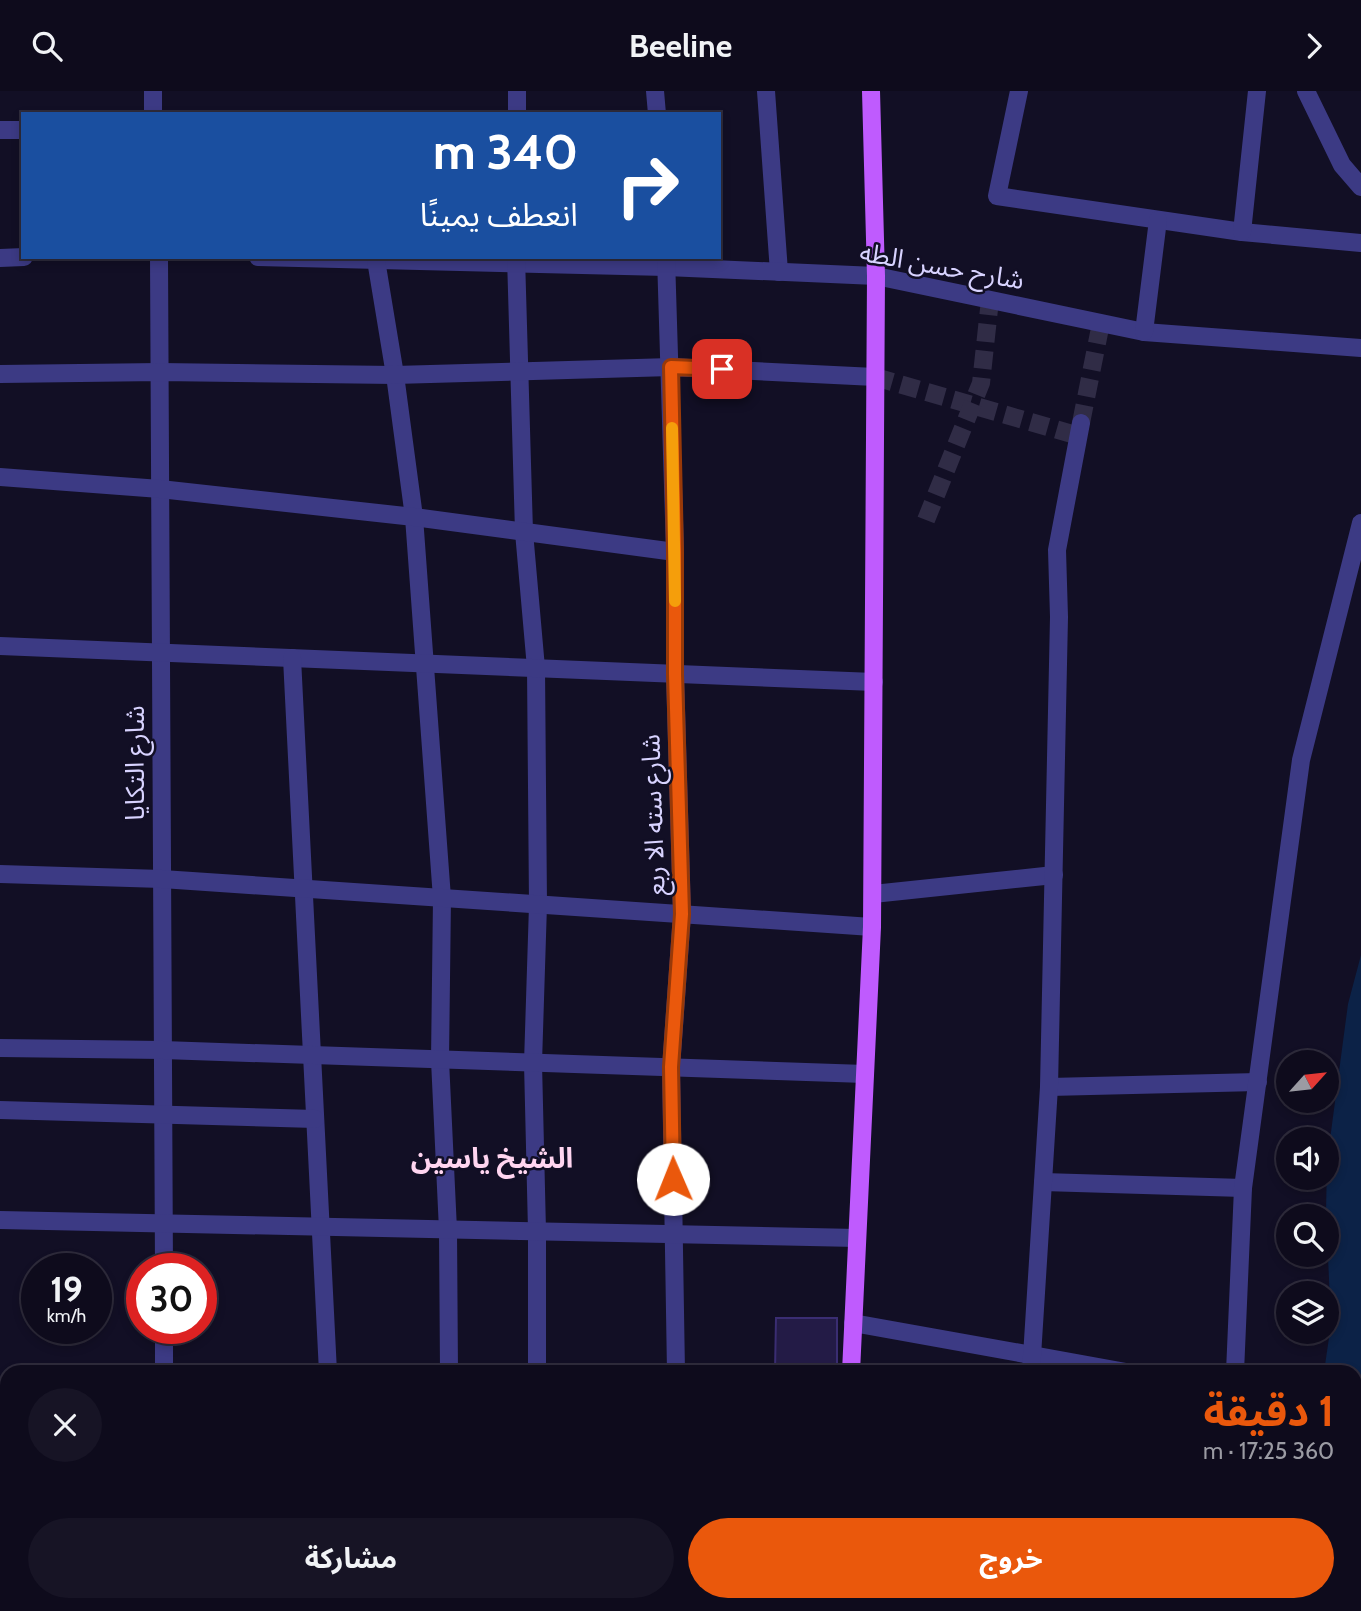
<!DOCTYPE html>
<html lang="ar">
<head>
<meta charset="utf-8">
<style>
	body { margin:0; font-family:Cabin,"Noto Sans Arabic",sans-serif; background:#171425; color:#f1f3f6; direction:rtl; height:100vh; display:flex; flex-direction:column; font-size:26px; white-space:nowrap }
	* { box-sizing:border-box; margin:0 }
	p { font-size:23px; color:#9b9ba3 }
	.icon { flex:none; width:38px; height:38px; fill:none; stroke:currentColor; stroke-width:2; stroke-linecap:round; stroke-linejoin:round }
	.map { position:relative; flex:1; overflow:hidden; direction:ltr }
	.drawer { position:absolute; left:0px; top:1274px; width:1362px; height:247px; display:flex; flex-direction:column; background:#0e0b1c; border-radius:21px 21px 0 0; box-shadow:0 4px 10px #0003,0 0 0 2px #2e2b3b; direction:rtl }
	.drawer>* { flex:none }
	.top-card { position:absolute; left:21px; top:21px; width:700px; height:147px; border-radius:0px; box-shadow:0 4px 10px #0003,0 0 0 2px #2e2b3b; direction:rtl; background:#1a4fa0; color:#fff; overflow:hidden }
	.needle { width:46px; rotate:63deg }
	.fabs { position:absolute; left:1276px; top:959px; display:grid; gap:14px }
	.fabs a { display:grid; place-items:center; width:63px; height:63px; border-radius:50%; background:#0e0b1c; box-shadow:0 4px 10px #0003,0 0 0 2px #2e2b3b; font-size:35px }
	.speed { position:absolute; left:21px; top:1162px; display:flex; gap:14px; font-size:35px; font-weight:700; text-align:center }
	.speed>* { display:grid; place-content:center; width:91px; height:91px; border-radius:50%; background:#0e0b1c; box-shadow:0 4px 10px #0003,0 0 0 2px #2e2b3b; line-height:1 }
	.speed small { font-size:18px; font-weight:400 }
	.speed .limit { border:10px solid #d22; background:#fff; color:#111 }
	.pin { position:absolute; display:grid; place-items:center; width:60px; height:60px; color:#fff; margin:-30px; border-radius:14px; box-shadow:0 4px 10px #0006 }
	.me { position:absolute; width:77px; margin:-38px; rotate:359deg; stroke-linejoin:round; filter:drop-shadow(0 0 5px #0008) }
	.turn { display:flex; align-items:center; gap:24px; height:147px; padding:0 28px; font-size:32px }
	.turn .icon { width:91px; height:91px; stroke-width:2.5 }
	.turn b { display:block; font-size:49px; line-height:60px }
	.round { display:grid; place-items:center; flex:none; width:74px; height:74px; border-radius:37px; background:#171425 }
	.summary { display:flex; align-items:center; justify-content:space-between; height:119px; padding:0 28px }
	h1 { font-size:42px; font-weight:700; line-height:52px; color:#ea580c }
	.button { display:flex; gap:14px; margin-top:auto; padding:14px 28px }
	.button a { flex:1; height:80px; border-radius:42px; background:#ea580c; color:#fff; font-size:28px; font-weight:700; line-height:80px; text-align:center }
	.button a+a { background:#171425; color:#f1f3f6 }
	header { display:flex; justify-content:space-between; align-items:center; height:91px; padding:0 28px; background:#0e0b1c; font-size:32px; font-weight:700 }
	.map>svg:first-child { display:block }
	.green { fill:#122f2e }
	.water { fill:#0c2247 }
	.building { fill:#231b46; stroke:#3a2d72; stroke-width:2 }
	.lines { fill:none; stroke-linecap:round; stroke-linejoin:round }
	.minor-tunnel { stroke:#302c46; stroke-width:18; stroke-dasharray:18 9; stroke-linecap:butt }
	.path { stroke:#30b6ad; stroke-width:2.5; stroke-dasharray:3.5 5; stroke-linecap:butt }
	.minor { stroke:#3c3a84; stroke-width:18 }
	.major { stroke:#bf5bfe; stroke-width:18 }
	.route-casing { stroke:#983908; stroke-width:18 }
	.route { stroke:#ea580c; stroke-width:12 }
	.slow { stroke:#f59e0b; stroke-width:12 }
	.labels { text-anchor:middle; stroke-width:5; stroke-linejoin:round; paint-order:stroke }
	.street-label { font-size:26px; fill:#d8d3ff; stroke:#120f25 }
	.neighbourhood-label { font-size:28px; font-weight:bold; fill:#ffd5f0; stroke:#120f25 }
</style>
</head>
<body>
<header><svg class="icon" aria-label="forward" viewBox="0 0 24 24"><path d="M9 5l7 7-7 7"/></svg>Beeline<svg class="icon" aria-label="search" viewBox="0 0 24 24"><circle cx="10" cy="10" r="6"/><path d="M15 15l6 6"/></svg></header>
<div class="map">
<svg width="1361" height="1520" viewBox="0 0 1361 1520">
	<rect width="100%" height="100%" fill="#120f25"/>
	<g class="green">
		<path d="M183,1514h123v6h-122z"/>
		<path d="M670,1514h88l-3,6h-83z"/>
	</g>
	<path class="water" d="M1361,864v656h-63l1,-6h55v-233h-30l7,-48 -5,-112 1,-50 21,-158z"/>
	<path class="building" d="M776,1227h61v54h-62z"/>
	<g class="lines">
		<g class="minor-tunnel">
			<path d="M875,286l204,59"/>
			<path d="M1081,332l20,-100"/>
			<path d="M926,429l55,-137 9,-83"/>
		</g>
		<path class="path" d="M1354,1312h7"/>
		<g class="minor">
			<path d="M153,0v23"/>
			<path d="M517,0v23"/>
			<path d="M655,0l2,23"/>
			<path d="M766,0l13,181"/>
			<path d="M1019,0l-22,105 245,36 119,11"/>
			<path d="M1306,0l36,74 19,22"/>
			<path d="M0,39h23"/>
			<path d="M1242,141l15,-141"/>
			<path d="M159,166l5,1012"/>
			<path d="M258,166l408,10 210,9 268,56 217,16"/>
			<path d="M516,166l8,275 12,136 2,237 -5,158 4,168v141"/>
			<path d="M666,166l9,295v122l7,240 -11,154 5,304"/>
			<path d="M0,167l24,-1"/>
			<path d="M376,169l19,115 19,142 28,381 -2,162 8,170 1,142"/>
			<path d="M1144,241l14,-112"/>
			<path d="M0,283l160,-2 235,3 276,-8 204,10"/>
			<path d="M0,386l160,12 254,28 261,35"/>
			<path d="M0,555l874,36"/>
			<path d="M292,567l36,714"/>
			<path d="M0,783l162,5 710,48"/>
			<path d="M873,803l181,-19"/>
			<path d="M0,957l163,2 702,24"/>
			<path d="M1049,996l209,-5"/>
			<path d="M0,1019l315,9"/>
			<path d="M1043,1091l200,6"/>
			<path d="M0,1129l857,18"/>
			<path d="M853,1232l273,49"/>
			<path d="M164,1237v44"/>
			<path d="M1031,1281l18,-285 10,-470 -2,-67 24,-127"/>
			<path d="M1235,1281l8,-184 58,-428 60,-237"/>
			<path d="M0,1297l7,1"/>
			<path d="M0,1405l7,1"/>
			<path d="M165,1514v6"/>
			<path d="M330,1520v-6"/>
			<path d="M429,1520l1,-6"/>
			<path d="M533,1520v-6"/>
			<path d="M1018,1520v-6"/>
			<path d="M1225,1520v-6"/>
		</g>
		<g class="major">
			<path d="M851,1281l21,-445 4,-651 -5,-185"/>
			<path d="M789,1520l3,-6"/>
		</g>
	</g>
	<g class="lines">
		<defs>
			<path id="route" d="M673,1088l-2,-112 11,-153 -7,-240v-122l-4,-185 51,2"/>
		</defs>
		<use href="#route" class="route-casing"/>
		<use href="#route" class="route"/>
		<path class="slow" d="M672,337l3,173"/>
	</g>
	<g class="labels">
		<g class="street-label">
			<text transform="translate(942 175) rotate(10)" y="9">شارح حسن الطه</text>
			<text transform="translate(135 672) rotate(-90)" y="9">شارع التكايا</text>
			<text transform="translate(653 724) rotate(-92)" y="9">شارع سته الا ربع</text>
		</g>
		<g class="neighbourhood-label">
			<text x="492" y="1077">الشيخ ياسين</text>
		</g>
	</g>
</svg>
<div class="fabs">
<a><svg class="needle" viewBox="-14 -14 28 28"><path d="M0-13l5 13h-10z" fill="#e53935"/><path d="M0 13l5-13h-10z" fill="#9b9ba3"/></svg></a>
<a><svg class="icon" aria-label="sound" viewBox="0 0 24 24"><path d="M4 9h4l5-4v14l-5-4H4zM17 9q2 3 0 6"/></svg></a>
<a><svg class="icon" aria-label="search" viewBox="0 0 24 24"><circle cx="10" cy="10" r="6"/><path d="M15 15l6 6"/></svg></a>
<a><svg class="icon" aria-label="layers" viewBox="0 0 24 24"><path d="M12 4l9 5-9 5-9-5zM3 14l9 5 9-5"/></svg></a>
</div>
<div class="speed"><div>19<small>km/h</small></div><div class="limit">30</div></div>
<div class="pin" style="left:722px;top:278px;background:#d93025"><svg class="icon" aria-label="arrive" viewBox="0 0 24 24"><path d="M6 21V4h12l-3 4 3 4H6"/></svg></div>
<svg class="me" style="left:673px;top:1088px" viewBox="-20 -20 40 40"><circle r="19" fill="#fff"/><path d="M0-13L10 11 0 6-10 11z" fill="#ea580c"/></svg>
<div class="top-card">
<div class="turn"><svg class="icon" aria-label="right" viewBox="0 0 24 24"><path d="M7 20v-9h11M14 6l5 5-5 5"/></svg><div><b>340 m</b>انعطف يمينًا</div></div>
</div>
<section class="drawer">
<div class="summary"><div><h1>1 دقيقة</h1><p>360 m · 17:25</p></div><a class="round"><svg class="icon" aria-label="close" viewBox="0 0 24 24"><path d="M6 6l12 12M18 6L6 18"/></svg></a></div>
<div class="button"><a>خروج</a><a>مشاركة</a></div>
</section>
</div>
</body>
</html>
